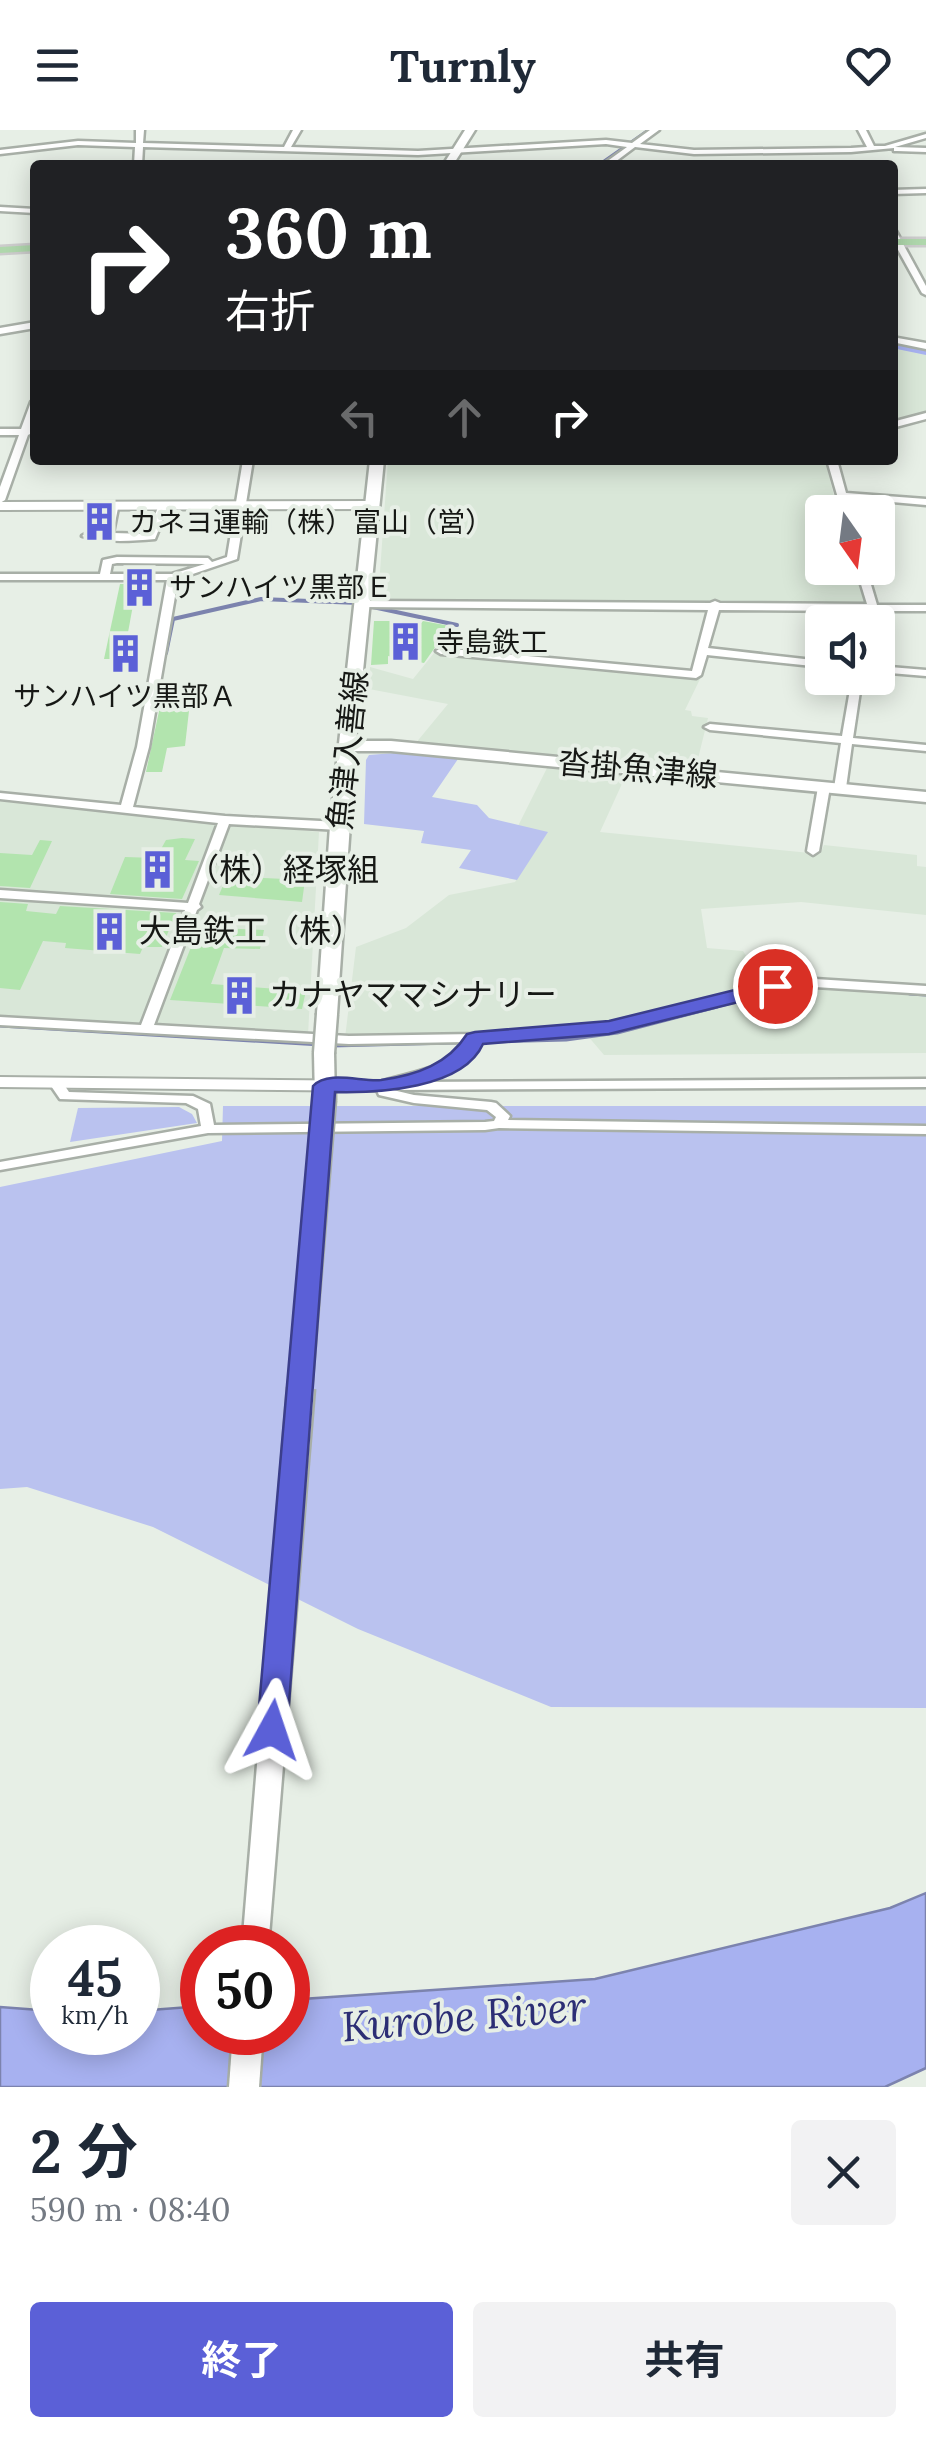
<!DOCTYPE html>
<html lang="ja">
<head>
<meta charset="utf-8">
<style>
	body { margin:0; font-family:Lora,"Noto Sans JP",serif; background:#f2f2f3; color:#1f2937; height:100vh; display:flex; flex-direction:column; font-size:38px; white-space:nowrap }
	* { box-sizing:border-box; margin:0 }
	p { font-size:32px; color:#747a83 }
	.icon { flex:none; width:55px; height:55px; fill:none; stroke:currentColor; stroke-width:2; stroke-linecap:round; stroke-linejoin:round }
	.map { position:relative; height:1957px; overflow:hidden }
	.details { display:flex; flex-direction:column; background:#fff; flex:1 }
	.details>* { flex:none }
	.banner { position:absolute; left:30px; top:30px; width:868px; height:305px; border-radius:10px; box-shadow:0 5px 25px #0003; background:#202124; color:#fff; overflow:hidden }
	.needle { width:65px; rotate:166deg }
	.tools { position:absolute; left:805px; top:365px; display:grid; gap:20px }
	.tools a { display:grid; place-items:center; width:90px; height:90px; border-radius:10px; background:#fff; box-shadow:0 5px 25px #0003; font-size:50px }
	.speed { position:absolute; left:30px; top:1795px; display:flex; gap:20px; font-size:50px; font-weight:700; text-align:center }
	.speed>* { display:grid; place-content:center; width:130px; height:130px; border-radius:50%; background:#fff; box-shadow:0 5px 25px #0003; line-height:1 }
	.speed small { font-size:25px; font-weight:400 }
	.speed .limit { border:15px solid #d22; background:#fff; color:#111 }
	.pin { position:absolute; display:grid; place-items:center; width:85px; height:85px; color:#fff; margin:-42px; border:5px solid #fff; border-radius:50%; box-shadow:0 2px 10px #0007 }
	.me { position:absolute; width:110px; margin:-55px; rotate:5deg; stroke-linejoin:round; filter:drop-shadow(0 0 8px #0008) }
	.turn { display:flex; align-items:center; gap:35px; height:210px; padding:0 30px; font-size:45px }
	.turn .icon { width:130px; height:130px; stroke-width:2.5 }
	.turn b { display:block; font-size:70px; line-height:85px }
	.lanes { display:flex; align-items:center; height:95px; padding:0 30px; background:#0003; justify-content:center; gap:50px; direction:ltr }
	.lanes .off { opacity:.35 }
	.round { display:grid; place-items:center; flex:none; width:105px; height:105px; border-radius:10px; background:#f2f2f3 }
	.headline { display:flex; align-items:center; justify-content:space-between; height:170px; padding:0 30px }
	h1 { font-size:60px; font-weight:700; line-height:75px }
	.action { display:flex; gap:20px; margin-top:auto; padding:20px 30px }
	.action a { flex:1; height:115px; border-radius:10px; background:#5b60d7; color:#fff; font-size:40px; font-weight:700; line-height:115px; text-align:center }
	.action a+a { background:#f2f2f3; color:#1f2937 }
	header { display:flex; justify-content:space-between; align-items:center; height:130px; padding:0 30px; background:#fff; font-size:45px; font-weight:700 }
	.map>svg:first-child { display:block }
	.built { fill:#d9e7d8 }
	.green { fill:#bac2ef }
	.water { fill:#a7b1f0; stroke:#7c83ae; stroke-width:2.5 }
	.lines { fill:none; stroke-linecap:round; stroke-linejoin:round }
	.stream-far2 { stroke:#7c83ae; stroke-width:2.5 }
	.stream-far1 { stroke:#7c83ae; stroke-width:4 }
	.stream { stroke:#7c83ae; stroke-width:5 }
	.river { fill:#a7b1f0; fill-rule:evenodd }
	.building { fill:#b2e4ae }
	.minor-casing { stroke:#a8afa7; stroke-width:5 }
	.tertiary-casing { stroke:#a8afa7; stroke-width:4 }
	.secondary-casing { stroke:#a8afa7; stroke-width:5 }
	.primary-casing { stroke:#ccc; stroke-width:5 }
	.minor { fill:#fff; fill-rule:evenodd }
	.tertiary { fill:#fff; fill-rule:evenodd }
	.secondary { fill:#fff; fill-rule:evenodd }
	.primary { fill:#afd7ac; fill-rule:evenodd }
	.secondary-bridge-far1-casing { stroke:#a8afa7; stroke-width:25; stroke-linecap:butt }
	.secondary-bridge-casing { stroke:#a8afa7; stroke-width:31; stroke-linecap:butt }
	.secondary-bridge-far1 { stroke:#fff; stroke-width:20 }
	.secondary-bridge { stroke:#fff; stroke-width:26 }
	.route { fill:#5b60d7; stroke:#3b3e8c; stroke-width:2.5 }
	.labels { text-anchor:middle; stroke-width:8; stroke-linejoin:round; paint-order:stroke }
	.far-poi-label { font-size:28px; fill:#161815; stroke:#e7efe6; text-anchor:start }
	.street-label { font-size:32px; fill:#161815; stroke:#e7efe6 }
	.poi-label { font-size:32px; fill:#161815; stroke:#e7efe6; text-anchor:start }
	.near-water-label { font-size:42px; font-style:italic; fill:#2c2e75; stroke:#e7efe6 }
</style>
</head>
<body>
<header><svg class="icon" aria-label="menu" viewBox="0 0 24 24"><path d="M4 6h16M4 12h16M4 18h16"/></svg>Turnly<svg class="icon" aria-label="heart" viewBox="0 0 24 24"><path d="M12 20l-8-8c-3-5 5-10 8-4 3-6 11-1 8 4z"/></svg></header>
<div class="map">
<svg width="926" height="1957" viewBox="0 0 926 1957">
	<rect width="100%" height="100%" fill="#e7efe6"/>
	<g class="built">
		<path d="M892,217l34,6v60l-33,7z"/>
		<path d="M388,330h437l13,52h-16v56h32l11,36 -487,-4z"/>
		<path d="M434,523l266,26 -15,31 6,1 1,5 16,2 -13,53 -280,-27 33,-40 -79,-15 1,-22 43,12z"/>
		<path d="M547,638l79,7 -26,57 220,22 4,-9 93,10v11l9,1v48l-125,-13 -100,7 6,39 36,3 12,18 -9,14 72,-5 108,10v65l-322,2 -23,-27 -236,10 11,-91 50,-19 43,-33 66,-13 32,-49 -29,-7z"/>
		<path d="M0,670l319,32 -11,203 -308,-17z"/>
	</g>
	<g class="green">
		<path d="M394,623l64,6 -26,38 45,8 12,13 59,14 -31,48 -58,-12 12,-18 -50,-7 3,-12 -60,-7 2,-64 3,-5z"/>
		<path d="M223,976h703v602l-375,-1 -193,-78 -205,-102 -126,-40 -27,2v-302l222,-46z"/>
		<path d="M179,977l13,7 5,9 -127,19 8,-34z"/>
	</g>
	<path class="water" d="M926,1763v175l-41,19h-885v-80l52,4v21h86v-21l64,-5v26h86v-32l307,-21 295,-71z"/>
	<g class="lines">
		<path class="stream-far2" d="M598,35l50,-35"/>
		<g class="stream-far1">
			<path d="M368,476l89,19"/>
			<path d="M166,523l7,-34 88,-20 97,4"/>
		</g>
		<g class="stream">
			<path d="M910,863l16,1"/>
			<path d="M0,895l321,19"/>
			<path d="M332,915l234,-6 51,-7 100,-26"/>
		</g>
		<path class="river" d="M892,208l34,7v10l-34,-7z"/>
	</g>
	<g class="building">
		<path d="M120,454h17l-14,75h-19z"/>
		<path d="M374,491h23v6h21l5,-6 27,5 -26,37 -36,-7v8l-17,1z"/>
		<path d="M161,572h29l-5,44 -18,2 -5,24h-16z"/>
		<path d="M182,708l13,1 -10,21 14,1 -17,38 -72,-5 15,-37 31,1 10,-18z"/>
		<path d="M40,710l12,1 -22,47 -30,-2v-33l32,2z"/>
		<path d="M227,746l78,4 -3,22 -83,-7z"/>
		<path d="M0,772l28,2 -2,7 30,3 4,-8 116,7 -14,34h-19l-3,7 -75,-6 1,-5 -23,-2 -23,49 -20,-2z"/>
		<path d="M199,797l65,3 -4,19 -36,-1 -13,36 81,6 2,-4h13l-5,23 -132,-9z"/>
	</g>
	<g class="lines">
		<defs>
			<g id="minor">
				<path d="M136,0h8l-1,13 141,4 9,-17h8l-10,17 127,4 188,-11 26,3 18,-13h9l-19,14 54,6 157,-2 16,-1 -9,-17h8l8,16h11l41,-12v4l-31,9 31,1v4l-29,-1h-3v-3l-43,4 -157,2 -59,-7 -24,18h-9l25,-18 -21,-3 -188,11 -275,-8 -1,18h-8l1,-18 -57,-2 -78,9v-4l78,-9 58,2z"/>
				<path d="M926,59v4l-34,1v-4z"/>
				<path d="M0,77l35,2v4l-35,-2z"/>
				<path d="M892,99l4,2 30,55v9l-4,-2 -30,-54z"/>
				<path d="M35,192v6l-35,6v-6z"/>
				<path d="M892,207l34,6v6l-34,-7z"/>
				<path d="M35,269v16l-5,14 4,3 -6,3 -23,65 -5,3v-16l19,-52h-19v-6h21l10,-27z"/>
				<path d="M926,283v6l-34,9v-6z"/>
				<path d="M243,330h10l-16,99 -59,20 -29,168 -16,60 92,9 114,6 6,4 -6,4 -110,-6 -30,80 2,3 -4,3 -43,115 195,11 126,-2 134,-10 190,-46 127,8v8l-127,-8 -190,46 -130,10c-16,26 -41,32 -70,40l517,-3v8l-533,3 21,5 77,7 5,1 14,13 -2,4 418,6v8l-427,-6 -14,2 -277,3 -208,37v-8l201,-36 -3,-17 -12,-6 -126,-4 -11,-16 7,-4 5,1 8,12 124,4 17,8 4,21 271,-3 9,-1 2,-4 -9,-7 -73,-7 -35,-8 -4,-9 2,-3c31,-11 69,-12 89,-41l-117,2 -349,-19v-8l141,8 44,-115 -185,-12v-8l188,13 30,-80 -218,-24v-6l121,12 16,-58 30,-167h-167v-6h100l3,-14 14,-3 91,1 4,4 15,-5zM117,433l88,1 -33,10h-62l2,-10z"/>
				<path d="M827,330h10l9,33 80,6v6l-79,-7 4,14h-9z"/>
				<path d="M163,374l5,3 -13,32c-22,2 -53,4 -73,-3l5,-3h16l5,-25 5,-3 5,3 -5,25 35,1 10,-27z"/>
				<path d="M856,438h10l11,37h49v6h-49l-3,11h-10l3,-11 -148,-1 -11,38 114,13v6l-115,-12 -6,20 -5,3 -255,-24 -5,-3 5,-3 251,23 16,-61 -344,-3 -5,-3 5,-3 346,2 5,-2 5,2 147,1z"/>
				<path d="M878,536l48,4v6l-48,-4z"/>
				<path d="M852,548h10l-9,60 73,7v6l-74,-7 -6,44 -6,3 -6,-3 7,-45 -131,-13 -6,-3 6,-3 132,12z"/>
				<path d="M824,654l6,3 -11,64 -6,4 -6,-4 11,-64z"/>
			</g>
			<g id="tertiary">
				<path d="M0,372l373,-1 6,4 -6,4 -373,1z"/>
				<path d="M0,947l382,4 9,5 -9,5 -382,-4z"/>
			</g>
			<g id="secondary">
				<path d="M465,0h10l-22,35h-10z"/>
				<path d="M370,330h14l-28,281h35l535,51v10l-535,-51h-36l-18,263 -10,6 -7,-2 -3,-4 13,-188z"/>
				<path d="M324,917l10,6 1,47 -10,6 -10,-6 -1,-47z"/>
				<path d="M233,1902h30l-4,55h-30z"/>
			</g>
			<g id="primary">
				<rect x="892" y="109" width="34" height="6"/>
				<path d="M35,115v6l-35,2v-6z"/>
			</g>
		</defs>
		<use href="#minor" class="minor-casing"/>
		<use href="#tertiary" class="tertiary-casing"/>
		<use href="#secondary" class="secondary-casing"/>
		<use href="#primary" class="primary-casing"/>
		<use href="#minor" class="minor"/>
		<use href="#tertiary" class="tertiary"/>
		<use href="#secondary" class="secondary"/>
		<use href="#primary" class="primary"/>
		<defs>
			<g id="secondary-bridge-far1">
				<path d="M324,923l3,-39"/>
				<path d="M301,1261l24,-291"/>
			</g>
			<path id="secondary-bridge" d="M255,1818l46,-560"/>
		</defs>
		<use href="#secondary-bridge-far1" class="secondary-bridge-far1-casing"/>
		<use href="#secondary-bridge" class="secondary-bridge-casing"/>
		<use href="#secondary-bridge-far1" class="secondary-bridge-far1"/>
		<use href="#secondary-bridge" class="secondary-bridge"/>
	</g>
	<path class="route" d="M775,850l11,6 -3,5 -174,43 -126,10c-20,45 -105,49 -148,48l-48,638 -4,9 -11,3 -10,-3 -5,-9 56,-644c15,-16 48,-4 68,-6 36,-5 67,-16 86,-46l8,-2 134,-11z"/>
	<defs>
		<symbol id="building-bare" viewBox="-9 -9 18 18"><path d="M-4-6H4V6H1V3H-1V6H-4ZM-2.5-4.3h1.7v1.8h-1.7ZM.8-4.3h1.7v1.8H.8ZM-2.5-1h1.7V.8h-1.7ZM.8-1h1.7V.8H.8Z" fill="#5b60d7" stroke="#e7efe6" stroke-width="2.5" paint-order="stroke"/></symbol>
	</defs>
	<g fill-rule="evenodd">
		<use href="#building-bare" x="72" y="364" width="55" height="55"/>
		<use href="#building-bare" x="112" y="430" width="55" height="55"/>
		<use href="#building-bare" x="378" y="484" width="55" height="55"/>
		<use href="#building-bare" x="98" y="496" width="55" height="55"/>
		<use href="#building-bare" x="130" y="712" width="55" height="55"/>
		<use href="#building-bare" x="82" y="774" width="55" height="55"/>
		<use href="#building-bare" x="212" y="838" width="55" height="55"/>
	</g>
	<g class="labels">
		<g class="far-poi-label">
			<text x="129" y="402">カネヨ運輸（株）富山（営）</text>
			<text x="169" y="467">サンハイツ黒部Ｅ</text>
			<text x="436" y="522">寺島鉄工</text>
			<text x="125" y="576" text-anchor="middle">サンハイツ黒部Ａ</text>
		</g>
		<g class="street-label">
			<text transform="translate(348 620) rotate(-84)" y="11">魚津入善線</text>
			<text transform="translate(638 639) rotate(5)" y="11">沓掛魚津線</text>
		</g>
		<g class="poi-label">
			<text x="187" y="751">（株）経塚組</text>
			<text x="139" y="812">大島鉄工（株）</text>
			<text x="269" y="876">カナヤママシナリー</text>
		</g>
		<g class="near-water-label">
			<text transform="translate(464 1886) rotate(-5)" y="15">Kurobe River</text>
		</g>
	</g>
</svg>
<div class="tools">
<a><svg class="needle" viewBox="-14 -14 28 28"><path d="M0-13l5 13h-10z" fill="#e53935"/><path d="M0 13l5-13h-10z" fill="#747a83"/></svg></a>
<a><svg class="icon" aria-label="sound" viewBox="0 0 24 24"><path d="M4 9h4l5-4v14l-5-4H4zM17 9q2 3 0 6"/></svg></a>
</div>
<div class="speed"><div>45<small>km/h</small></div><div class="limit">50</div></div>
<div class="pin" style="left:775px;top:856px;background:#d93025"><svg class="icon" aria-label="arrive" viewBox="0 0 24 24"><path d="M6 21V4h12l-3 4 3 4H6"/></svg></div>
<svg class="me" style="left:272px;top:1600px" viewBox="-20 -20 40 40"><path d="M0-17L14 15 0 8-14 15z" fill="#5b60d7" stroke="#fff" stroke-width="4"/></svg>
<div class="banner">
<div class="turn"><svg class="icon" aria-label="right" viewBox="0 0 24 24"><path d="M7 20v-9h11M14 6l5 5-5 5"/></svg><div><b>360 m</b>右折</div></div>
<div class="lanes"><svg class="icon off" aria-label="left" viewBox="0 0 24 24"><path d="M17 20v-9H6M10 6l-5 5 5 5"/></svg><svg class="icon off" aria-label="ahead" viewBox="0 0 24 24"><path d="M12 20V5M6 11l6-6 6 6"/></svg><svg class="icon" aria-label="right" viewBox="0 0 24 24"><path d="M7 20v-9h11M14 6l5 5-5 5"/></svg></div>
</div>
</div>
<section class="details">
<div class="headline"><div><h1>2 分</h1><p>590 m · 08:40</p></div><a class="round"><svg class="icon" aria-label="close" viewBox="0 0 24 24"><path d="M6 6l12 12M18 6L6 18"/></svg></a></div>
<div class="action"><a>終了</a><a>共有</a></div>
</section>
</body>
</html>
